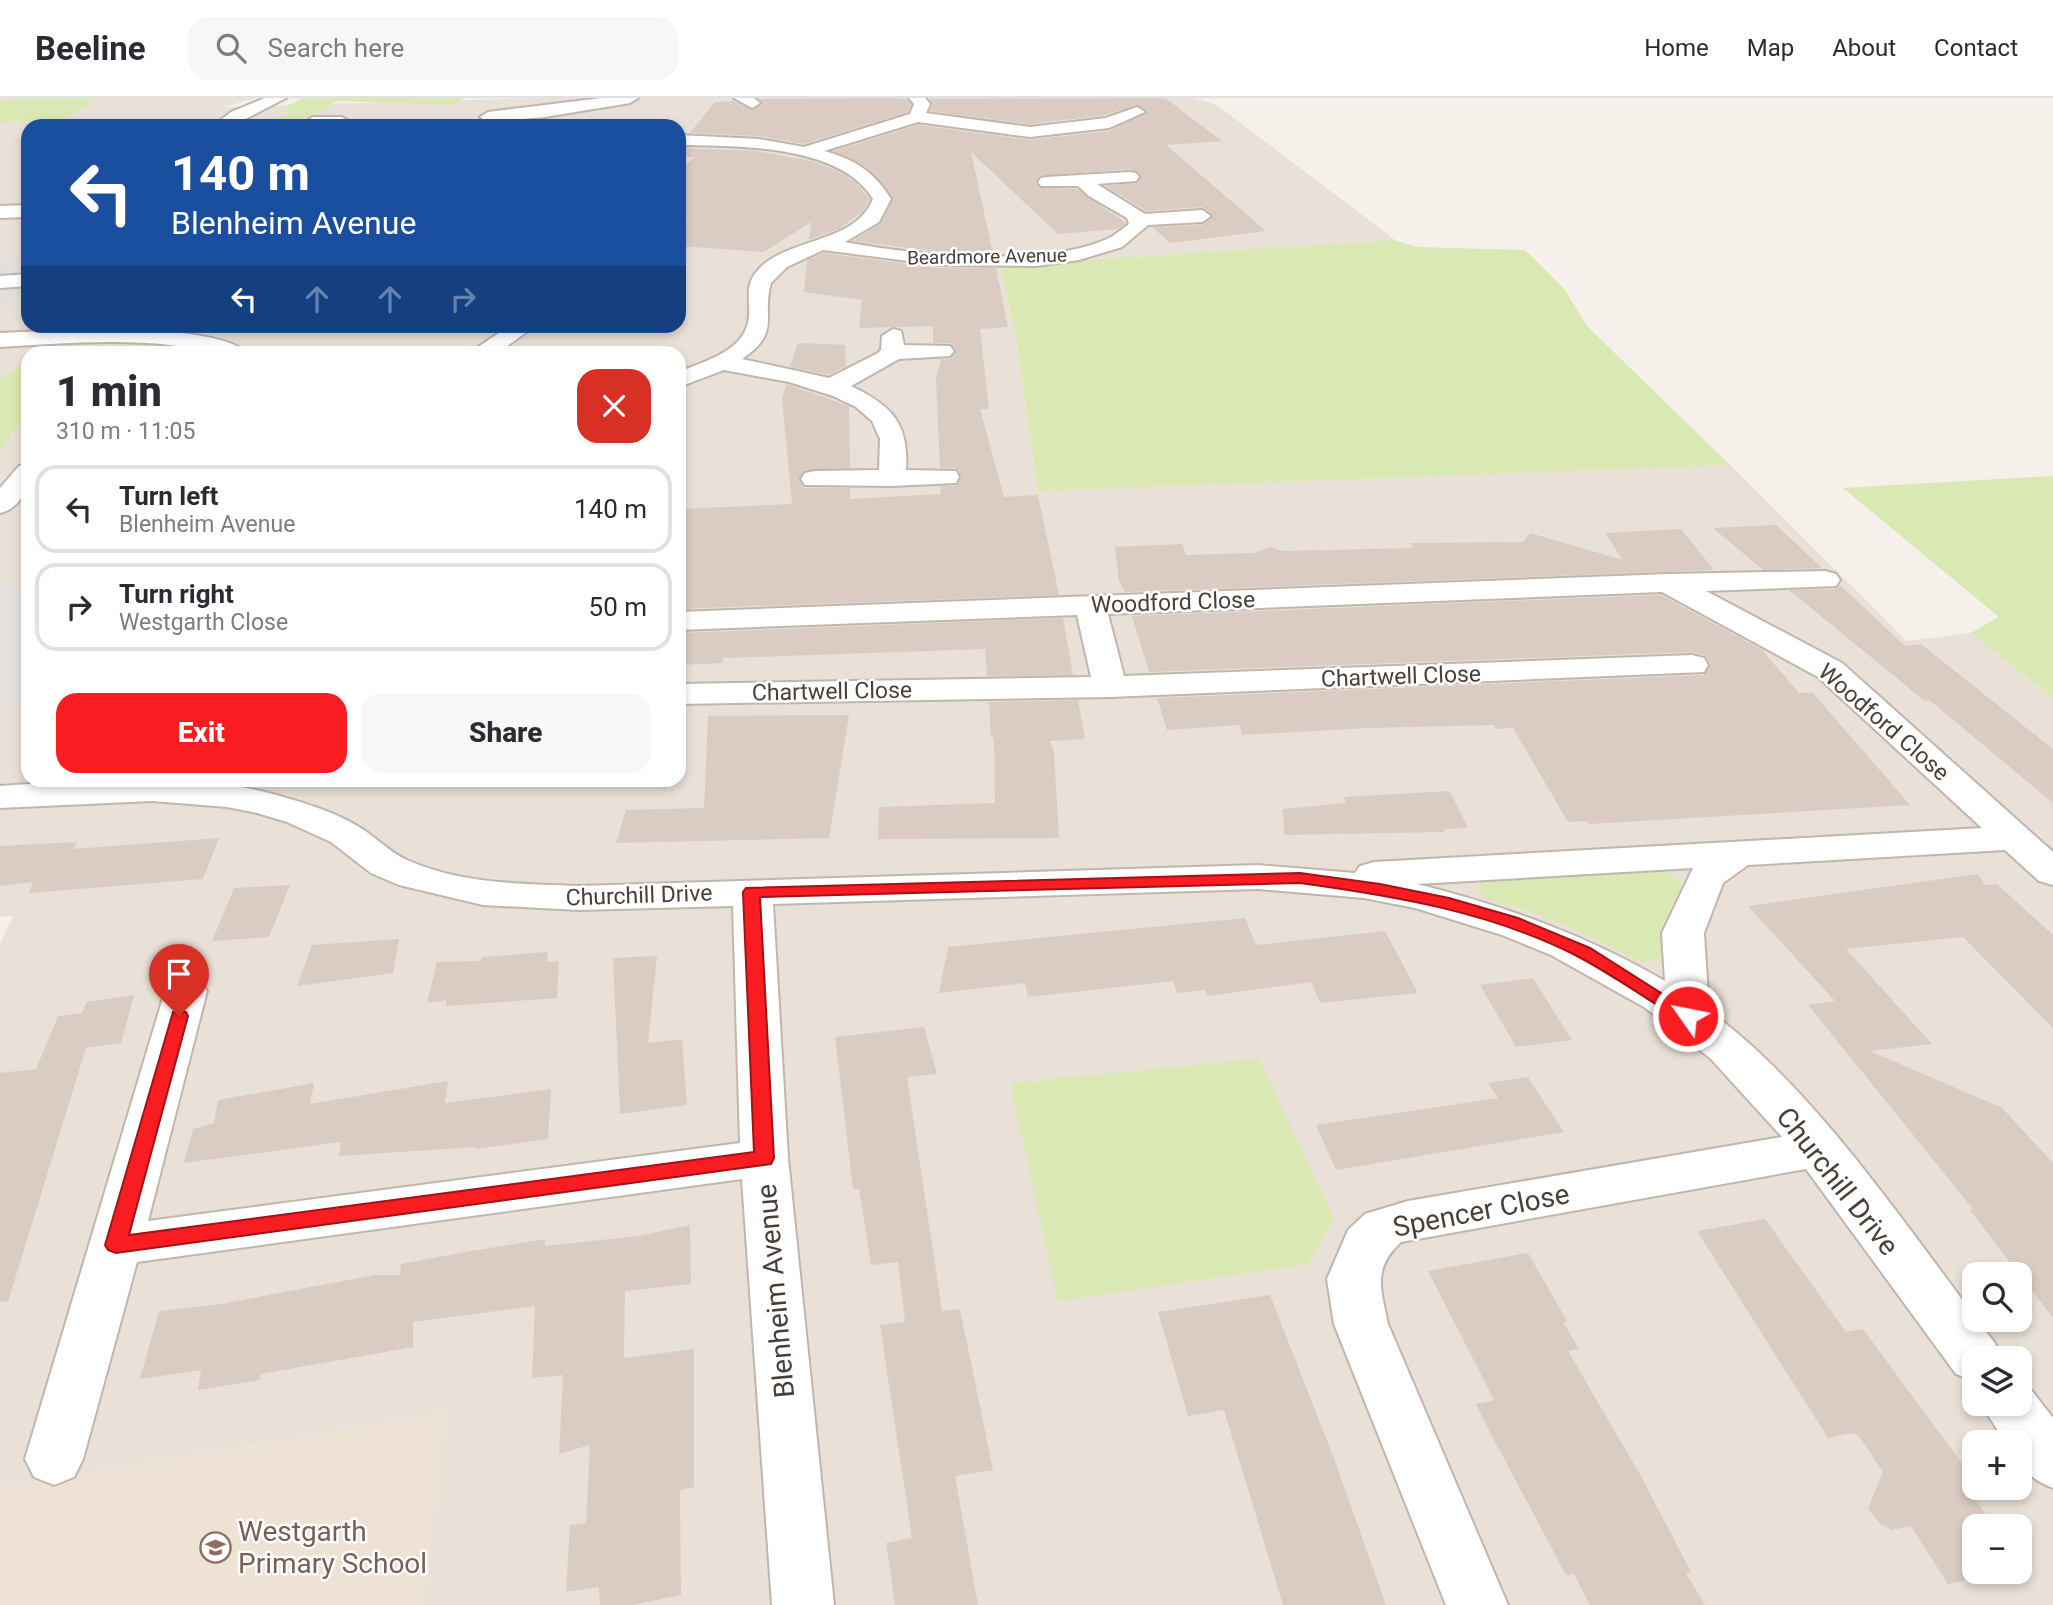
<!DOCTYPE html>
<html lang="en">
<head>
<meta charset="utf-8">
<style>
	body { margin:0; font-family:Roboto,sans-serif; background:#f7f7f7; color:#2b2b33; height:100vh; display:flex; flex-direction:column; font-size:26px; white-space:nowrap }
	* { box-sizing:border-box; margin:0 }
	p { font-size:23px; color:#7c7c81 }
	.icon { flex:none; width:38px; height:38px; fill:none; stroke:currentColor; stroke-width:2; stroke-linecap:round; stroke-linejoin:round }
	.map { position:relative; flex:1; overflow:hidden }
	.panel { position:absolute; left:21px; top:248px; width:665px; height:441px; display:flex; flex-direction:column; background:#fff; border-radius:21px; box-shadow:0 4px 10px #0003 }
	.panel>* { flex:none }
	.banner { position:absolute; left:21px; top:21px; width:665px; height:214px; border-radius:21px; box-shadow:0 4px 10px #0003; background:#1a4fa0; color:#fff; overflow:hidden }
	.buttons { position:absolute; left:1962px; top:1164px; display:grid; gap:14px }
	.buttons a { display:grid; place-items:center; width:70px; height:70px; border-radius:14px; background:#fff; box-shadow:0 4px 10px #0003; font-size:35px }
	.pin { position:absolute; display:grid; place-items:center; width:60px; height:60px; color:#fff; margin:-72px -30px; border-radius:50% 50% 50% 0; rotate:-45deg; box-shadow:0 0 7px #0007 }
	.pin .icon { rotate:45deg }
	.me { position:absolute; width:77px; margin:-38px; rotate:303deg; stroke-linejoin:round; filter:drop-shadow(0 0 5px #0008) }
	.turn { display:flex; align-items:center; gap:24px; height:147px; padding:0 35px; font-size:32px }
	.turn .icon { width:91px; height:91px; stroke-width:2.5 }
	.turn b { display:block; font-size:49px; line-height:60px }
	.lanes { display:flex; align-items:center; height:66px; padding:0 35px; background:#0003; justify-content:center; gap:35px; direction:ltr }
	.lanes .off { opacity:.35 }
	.round { display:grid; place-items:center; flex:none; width:74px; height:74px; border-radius:21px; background:#f7f7f7 }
	.head { display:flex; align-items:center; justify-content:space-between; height:119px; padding:0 35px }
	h1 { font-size:42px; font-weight:800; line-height:52px }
	.cta { display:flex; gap:14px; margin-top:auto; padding:14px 35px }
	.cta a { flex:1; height:80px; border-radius:21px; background:#f91d22; color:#fff; font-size:28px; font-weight:800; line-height:80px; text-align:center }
	.cta a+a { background:#f7f7f7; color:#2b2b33 }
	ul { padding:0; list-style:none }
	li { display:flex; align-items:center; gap:21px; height:88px; margin:0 14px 10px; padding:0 21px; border:4px solid #e1e1e2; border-radius:21px }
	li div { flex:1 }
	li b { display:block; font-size:26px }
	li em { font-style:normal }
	header { display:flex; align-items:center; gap:42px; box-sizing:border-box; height:98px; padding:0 35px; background:#fff; border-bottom:2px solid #e1e1e2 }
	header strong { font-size:33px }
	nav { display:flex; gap:38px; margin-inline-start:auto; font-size:24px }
	.search { width:490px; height:63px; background:#f7f7f7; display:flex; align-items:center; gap:18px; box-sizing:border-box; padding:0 24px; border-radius:21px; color:#7c7c81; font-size:26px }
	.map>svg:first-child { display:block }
	.residential { fill:#e9e1d8; fill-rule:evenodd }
	.industrial { fill:#e5dfdb }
	.education { fill:#eee2d4 }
	.green { fill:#dae9b3 }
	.parking { fill:#e4e1de }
	.building { fill:#daccc2 }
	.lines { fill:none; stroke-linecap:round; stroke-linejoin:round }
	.minor-casing { stroke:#c1b6ac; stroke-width:4 }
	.minor { fill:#fff; fill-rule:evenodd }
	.route { fill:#f91d22; stroke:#a21316; stroke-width:2 }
	.labels { text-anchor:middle; stroke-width:5; stroke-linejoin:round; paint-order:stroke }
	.far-street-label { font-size:19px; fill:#493f38; stroke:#fff }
	.street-label { font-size:23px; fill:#493f38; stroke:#fff }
	.near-street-label { font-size:28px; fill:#493f38; stroke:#fff }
	.near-education-label { font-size:28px; fill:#785e54; stroke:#fff; text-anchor:start }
</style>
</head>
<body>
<header>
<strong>Beeline</strong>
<div class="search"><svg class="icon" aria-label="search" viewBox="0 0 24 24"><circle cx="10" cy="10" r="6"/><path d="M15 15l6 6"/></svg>Search here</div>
<nav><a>Home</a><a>Map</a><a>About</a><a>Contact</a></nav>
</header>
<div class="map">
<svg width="2053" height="1507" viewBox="0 0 2053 1507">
	<rect width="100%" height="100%" fill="#f5f0ea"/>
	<path class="residential" d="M0,0h256l-32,9 315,-9h655l23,7 178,135 -395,25 17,79 21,147 692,-26 177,176 64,-8 82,65v907h-1631l22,-191 -444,74v-544l13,-28 -13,1v-607l28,-21v37h651v-200h-651v132l-28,2zM28,256h651v426h-651zM1974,1176h46v46h-46zM1974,1260h46v46h-46zM1974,1344h46v46h-46zM1974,1428h46v46h-46z"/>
	<path class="industrial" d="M28,160v31l-28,21v-50z"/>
	<path class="education" d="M445,1316l-23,191h-422v-117z"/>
	<g class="green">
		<path d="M16,0h80l-30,22 -66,2v-20z"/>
		<path d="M303,0h162l-13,7 -115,-4 -36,25h-38l1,-3 26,-10 -5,-6z"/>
		<path d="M1395,142l21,7 109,3 39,39 23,37 143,139 -692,26 -21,-147 -17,-79z"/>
		<path d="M28,261v60l-12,8 -16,24v-71z"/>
		<path d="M2053,378v222l-82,-65 28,-16 -156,-129z"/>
		<path d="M1656,772l13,3 13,10c-5,16 -15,27 -19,43 -3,12 2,25 -5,35l-16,1c-41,-20 -82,-42 -126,-55 -12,-4 -33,-4 -38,-17l4,-9 9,-2z"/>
		<path d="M1259,961l75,159 -26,46 -250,37 -48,-218z"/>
	</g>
	<path class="parking" d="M28,487v115l-28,2v-112l4,-4z"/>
	<g class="building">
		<path d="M887,0l20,1 4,5 -3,8 -104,32 -45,-8 -69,-3 25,-31 19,-1 17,9 10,-5 -1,-6z"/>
		<path d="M1165,0l57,43 -56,4 100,86 -96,12 -18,-16 50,-2 11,-10 -11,-8 -56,4 -41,-25 33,-3 3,-8 -11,-6 -91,7 -4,6 4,6 38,1 49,34 -8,6 -60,5 -87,-82 22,102 -52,-2 -88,-11 28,-18 12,-25 -28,-32 -32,-15 85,-26 112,15 79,-9 39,-20 -12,-6 -31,10 -75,9 -100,-13 2,-6 -3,-6z"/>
		<path d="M679,50l77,3 55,10 25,9 20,13 14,16 -7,12 -24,18 -30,11 2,-18 -47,30 -85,-6v-28l8,-1 -8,-12v-34l16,-14h-16z"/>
		<path d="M823,155l116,15h57l12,59 -28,2 9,80h-9l24,88 34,-2 21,100 -380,14v-100l113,-5 -10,-105 4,-15 63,22 1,62 -46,2 -5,10 6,8h45v11l91,-5 -1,-8h16l5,-8 -5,-10h-16l-4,-90 5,-19 -7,1 16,-1 6,-10 -6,-6h-17v-17l-74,2 3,-28 -58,-8 3,-32z"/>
		<path d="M798,245l47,2 1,21 -17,9 -39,-8z"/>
		<path d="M1776,427l46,43 -59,2 -50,-42z"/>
		<path d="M1681,431l33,41 -589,22 -6,-11 -4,-34 67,-3 4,11 67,-2 17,-6 13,4 130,-3 -3,-5 113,-1 7,-9 93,27 -18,-27z"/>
		<path d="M1840,487l65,61 16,-2 132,105v54l-125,-104 -2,3 -137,-112 47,-1z"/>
		<path d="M1661,497l100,54 38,44h14l97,112 -320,19 -3,-3 -19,1 -55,-94 -17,1 -2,-4 -124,3 -128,7 -3,-10 -72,5 -10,-32 547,-23 6,-11 -5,-9 -13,-3 -543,20 -17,-56z"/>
		<path d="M1063,520l10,57 -86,1 -2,-27 -262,9v5l-44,2v-32z"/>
		<path d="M1078,602l7,39 -35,2 4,11 5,86 -181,1 1,-32 116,-4 -1,-66h-3l-2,-35z"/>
		<path d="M849,617l-20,123 -213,5 10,-33 78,-2 4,-92z"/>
		<path d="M1450,693l18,37 -24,1 1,3 -161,3 -1,-26 63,-6 -2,-6z"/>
		<path d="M219,740l-16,41 -174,14 4,-11 -33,4v-40l77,-4 -3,7z"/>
		<path d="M1978,776l7,11 12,-1 56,51v93l-90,-91 -117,12 86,95 -62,7 132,57 51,55v155l-83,-108 3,-1 -165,-204 27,-4 -87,-95z"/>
		<path d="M290,787l-21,52 -57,4 22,-53z"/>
		<path d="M1245,820l11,27 129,-14 33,62 -98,10 -9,-21 -103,14 -3,-6 -28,3 -4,-12 -145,16 -3,-14 -86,10 9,-46z"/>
		<path d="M399,841l-6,34 -96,13 15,-41z"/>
		<path d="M548,854l-1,10 12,-1 -2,37 -111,8v-6l-19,3 10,-41 44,-1 1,-4z"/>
		<path d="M657,858l-9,87 34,-4 5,66 -67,9 -7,-156z"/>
		<path d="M1533,880l39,62 -56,7 -36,-62z"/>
		<path d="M134,897l-13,48 -35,5 -78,254 -8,-1v-228l36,-4 22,-53 24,-3 5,-11z"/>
		<path d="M924,929l13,47 -30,3 35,234 18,-2 33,161 -38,6 23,129h-83l-9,-62 26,-5 -32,-213 25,-3 -7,-60 -27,3 -12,-76h-6l-18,-152z"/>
		<path d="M1528,979l36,55 -228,38 -20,-45 182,-27 -10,-15z"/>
		<path d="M448,983l-3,22 106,-14 -3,50 -73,10v-2l-136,9 2,-14 -157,21 9,-34 21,-6 4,-23 96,-17 -4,21z"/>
		<path d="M1765,1121l81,113 17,-3 111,151v18l20,28h-20v46h32l-58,12 -37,-58 -19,4 -12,-6 -12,-16 15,-36 -24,-36 -7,-3 -24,5 -131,-207z"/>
		<path d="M690,1127l1,59 -66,7 -1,67 70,-9v138l-14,3 1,105 -49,10h-32l-1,-18 -33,5 4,-67 16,-2 4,-78 -31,9 4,-79 -31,3 3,-72 -122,16v25l-152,27 -1,6 -62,10 3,-20 -61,9 19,-68 62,-7 154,-29h25l1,-11 64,-12 80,-13v7l93,-10z"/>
		<path d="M1528,1155l39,68 -4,1 16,27 -11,2 74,127 49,94 -5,1 19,32h-115l-16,-31 -8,1 -74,-139 -16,-32 18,-4 -66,-129z"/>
		<path d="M1270,1197l65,166 51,144h-103l-59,-195 -36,6 -30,-104z"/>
	</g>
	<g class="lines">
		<defs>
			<g id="minor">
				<path d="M265,0h21l-54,28h-19l18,-14z"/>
				<path d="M602,0h36l-8,5 -85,14 -57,5 -8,-5 8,-5z"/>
				<path d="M734,0h20l6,5 -8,5z"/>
				<path d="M909,0h16l5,6 -4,9 104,14 76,-9 31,-11 8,5 -36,16 -79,9 -112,-15 -94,29c31,8 51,22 67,48l-12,23 -34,20c68,13 197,26 262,-3 7,-3 15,-10 22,-15l-2,-6 -38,-22 -11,-10h-37l-3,-4 3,-4 6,-1 83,-5 6,1 3,4 -3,4 -39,3 48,30 57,-4 9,6 -9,6 -54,3 -26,22 -43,13 -43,6 -97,-1 -116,-15 -36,17 -16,16c-10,35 11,49 -29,76l87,19 49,-25 3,-3 1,-14 11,-7 8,2 3,14 46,1 4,5 -4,5 -51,3 -48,27c41,20 58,37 55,84l50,1 3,6 -3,6 -64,3 -87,-1 -4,-6 4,-6 10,-2 64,-1 1,-31 -8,-18 -16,-14 -23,-11 -44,-14 -65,-12 -45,17v-15c21,-9 58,-19 67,-43 10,-25 -9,-42 18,-65 32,-26 93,-23 109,-65 -33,-55 -137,-53 -194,-54v-10l80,4 45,8 106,-33 4,-10z"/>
				<path d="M313,19h29l8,5 -5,4 -38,-1 -2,-3z"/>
				<path d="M28,107v12l-28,1v-12z"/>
				<path d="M28,176v12l-28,2v-12z"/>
				<path d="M509,228h26l-39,28h-28z"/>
				<path d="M89,231c29,-1 142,1 158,25 -35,0 -67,-10 -101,-11 -49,-3 -97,1 -146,4v-14z"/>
				<path d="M28,366c0,21 -4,43 -28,49v-25l19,-22z"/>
				<path d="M1825,473l11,3 4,6 -4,6 -130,5 136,72 211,189v33l-14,-4 -34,-31 -257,15 -25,18 -19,50 5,78c108,78 205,227 285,331l8,16h-28v23l-18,-7 -150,-205 -405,73c-29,27 -20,47 -13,82l120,281h-62l-112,-281 -7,-45 21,-49 17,-16 43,-13 374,-64 -72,-79 -66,-51 -93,-52 -49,-20 -87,-27 -51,-10 -106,-9 -485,15 15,254 46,447h-62l-30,-426 -605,83 -54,197 -9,18 -20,8 -20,-8 -9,-18 140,-468 6,-10 15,-4 15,4 6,10 -59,230 592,-78 -7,-237 -154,4 -96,-5 -84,-20 -28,-12 -40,-31 -44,-20 -30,-9 -30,-6 -75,-6 -152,7v-22c92,-6 190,-16 280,10 27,8 55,16 79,31 17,10 30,25 48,33 54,24 114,24 172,26l679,-21 97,8 5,-7 14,-4 608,-34 -164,-151 -156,-85 -554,22 16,62 568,-21 12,3 4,7 -4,7 -594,25 -431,7v-20l412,-7 -14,-62 -398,15v-18l989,-38zM1693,770l-31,65 3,48c-79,-46 -160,-75 -248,-97z"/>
				<path d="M2020,1286l9,3 24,31v70c-24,-9 -33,-20 -33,-46h-15l-24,-38h39z"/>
			</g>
		</defs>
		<use href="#minor" class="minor-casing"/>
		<use href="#minor" class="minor"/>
	</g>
	<path class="route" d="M1300,775l80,11 69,14 69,20 72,30 107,68 -2,5h-13c-35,-22 -69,-46 -105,-65 -86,-44 -182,-60 -277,-73l-540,14 14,261 -3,6 -655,89 -8,-3 -3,-5 68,-233h13l2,4 -59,219 625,-83 -11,-260 3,-4z"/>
	<defs>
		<symbol id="school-ring" viewBox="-11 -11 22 22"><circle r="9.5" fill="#fff" stroke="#8d6e63" stroke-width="1.5"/><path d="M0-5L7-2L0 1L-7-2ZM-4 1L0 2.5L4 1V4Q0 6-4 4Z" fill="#8d6e63"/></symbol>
	</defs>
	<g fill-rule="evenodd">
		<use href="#school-ring" x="198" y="1432" width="35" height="35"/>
	</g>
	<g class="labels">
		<g class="far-street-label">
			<text transform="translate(987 158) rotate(-1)" y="7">Beardmore Avenue</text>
		</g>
		<g class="street-label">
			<text transform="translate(1173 504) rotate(-2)" y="8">Woodford Close</text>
			<text transform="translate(1401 578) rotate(-2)" y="8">Chartwell Close</text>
			<text transform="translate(832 593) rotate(-1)" y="8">Chartwell Close</text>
			<text transform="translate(1884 624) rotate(41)" y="8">Woodford Close</text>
			<text transform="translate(639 797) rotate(-2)" y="8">Churchill Drive</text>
		</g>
		<g class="near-street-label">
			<text transform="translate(1838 1083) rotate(52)" y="10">Churchill Drive</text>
			<text transform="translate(1481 1112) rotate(-11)" y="10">Spencer Close</text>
			<text transform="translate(775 1193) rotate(-95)" y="10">Blenheim Avenue</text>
		</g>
		<g class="near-education-label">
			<text x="238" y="1443">Westgarth<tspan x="238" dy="32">Primary School</tspan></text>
		</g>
	</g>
</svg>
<div class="buttons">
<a><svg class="icon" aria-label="search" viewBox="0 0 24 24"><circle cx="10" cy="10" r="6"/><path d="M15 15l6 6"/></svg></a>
<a><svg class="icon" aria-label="layers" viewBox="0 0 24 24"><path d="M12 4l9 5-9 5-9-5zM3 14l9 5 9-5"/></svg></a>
<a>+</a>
<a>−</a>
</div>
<div class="pin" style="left:179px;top:918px;background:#d93025"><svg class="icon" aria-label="arrive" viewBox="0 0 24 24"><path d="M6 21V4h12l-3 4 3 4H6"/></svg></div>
<svg class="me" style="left:1688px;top:918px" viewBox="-20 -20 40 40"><circle r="17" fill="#f91d22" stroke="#fff" stroke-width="3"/><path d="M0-11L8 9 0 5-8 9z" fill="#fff"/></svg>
<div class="banner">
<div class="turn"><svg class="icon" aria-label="left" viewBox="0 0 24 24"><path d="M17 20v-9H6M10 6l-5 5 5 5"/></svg><div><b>140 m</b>Blenheim Avenue</div></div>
<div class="lanes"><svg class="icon" aria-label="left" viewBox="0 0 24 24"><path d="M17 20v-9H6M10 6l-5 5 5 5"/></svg><svg class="icon off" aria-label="ahead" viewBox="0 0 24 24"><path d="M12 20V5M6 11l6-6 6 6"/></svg><svg class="icon off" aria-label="ahead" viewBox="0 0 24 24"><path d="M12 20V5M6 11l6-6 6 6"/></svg><svg class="icon off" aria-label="right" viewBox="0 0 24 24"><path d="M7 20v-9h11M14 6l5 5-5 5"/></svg></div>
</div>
<section class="panel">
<div class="head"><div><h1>1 min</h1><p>310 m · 11:05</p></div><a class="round" style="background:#d93025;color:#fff"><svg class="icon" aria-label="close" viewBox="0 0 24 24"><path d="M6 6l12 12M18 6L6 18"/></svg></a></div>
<ul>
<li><svg class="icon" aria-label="left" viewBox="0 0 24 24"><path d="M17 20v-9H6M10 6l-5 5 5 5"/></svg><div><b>Turn left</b><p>Blenheim Avenue</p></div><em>140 m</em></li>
<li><svg class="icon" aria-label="right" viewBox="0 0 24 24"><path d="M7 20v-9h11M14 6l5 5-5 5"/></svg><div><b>Turn right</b><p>Westgarth Close</p></div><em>50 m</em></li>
</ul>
<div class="cta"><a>Exit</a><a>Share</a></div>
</section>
</div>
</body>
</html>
